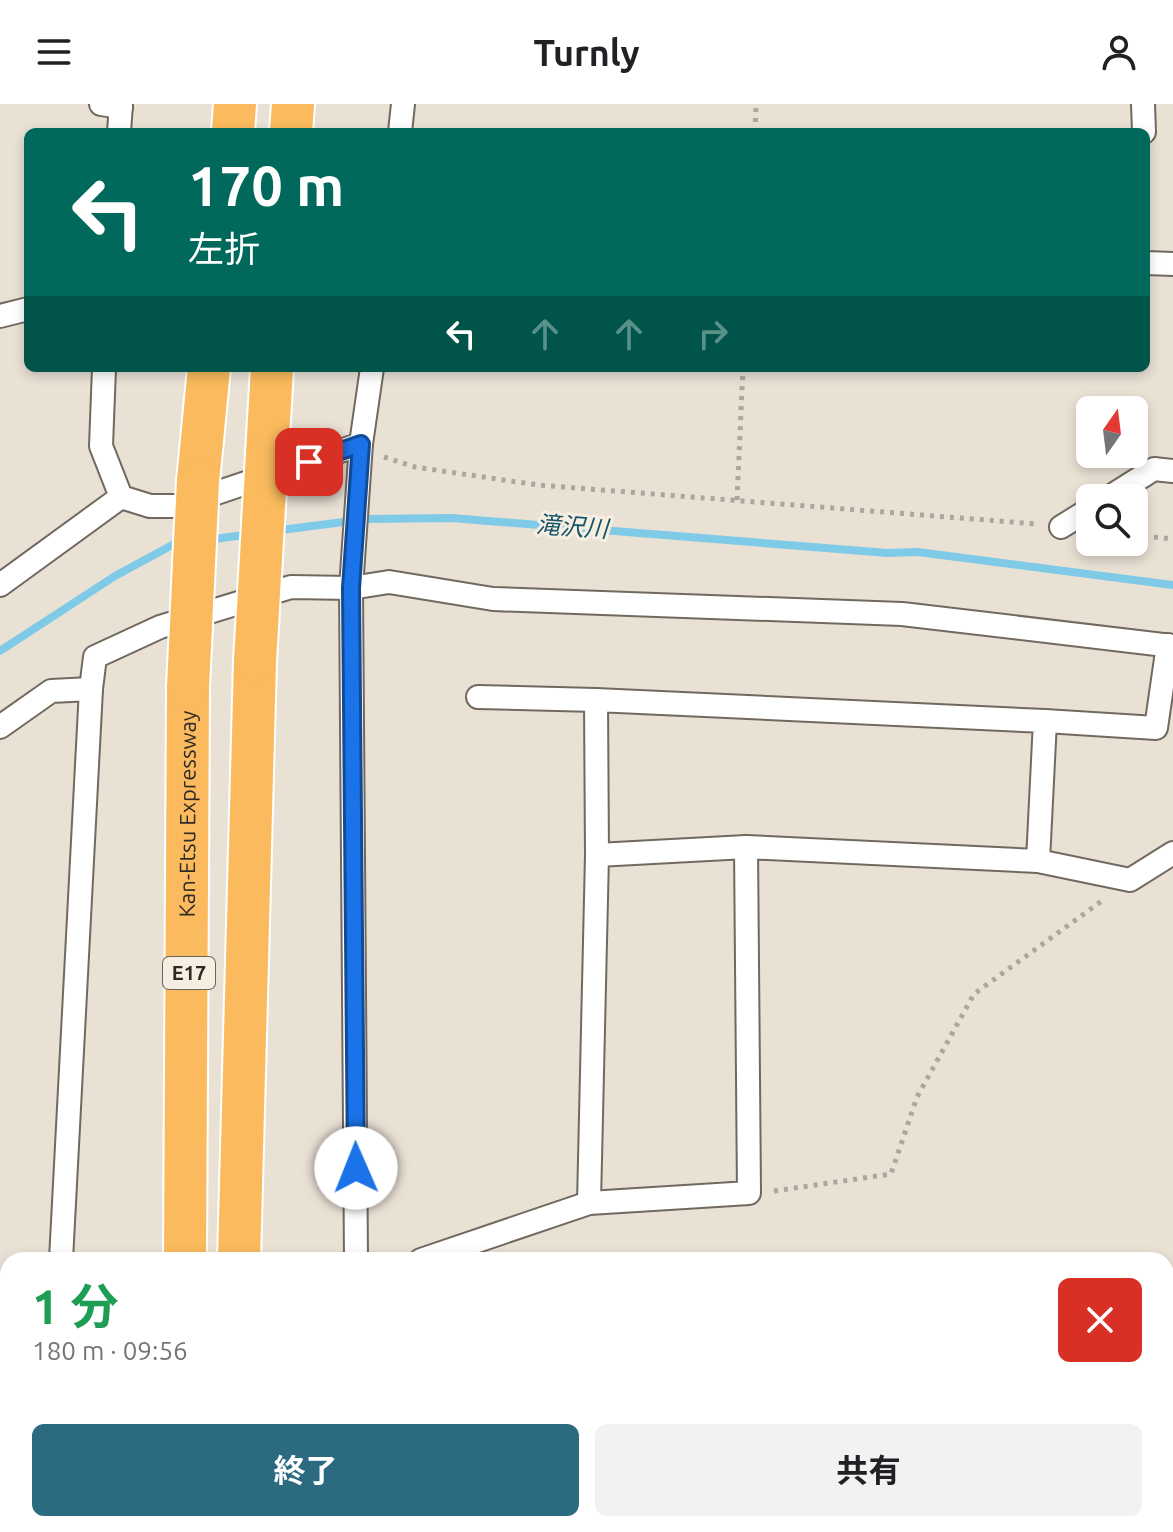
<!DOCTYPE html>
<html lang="ja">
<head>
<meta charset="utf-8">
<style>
	body { margin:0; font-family:Ubuntu,"Noto Sans JP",sans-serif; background:#f2f2f2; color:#202124; height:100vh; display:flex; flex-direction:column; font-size:30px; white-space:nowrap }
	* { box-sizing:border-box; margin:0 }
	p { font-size:26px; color:#757577 }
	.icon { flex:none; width:44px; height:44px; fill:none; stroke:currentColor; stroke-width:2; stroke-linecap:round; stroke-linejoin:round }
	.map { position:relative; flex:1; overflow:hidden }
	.side { position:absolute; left:0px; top:1148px; width:1174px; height:280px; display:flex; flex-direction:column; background:#fff; border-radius:24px 24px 0 0; box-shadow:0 4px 12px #0003 }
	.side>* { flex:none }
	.banner { position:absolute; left:24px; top:24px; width:1126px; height:244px; border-radius:12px; box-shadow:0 4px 12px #0003; background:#00695c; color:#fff; overflow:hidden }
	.needle { width:52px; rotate:14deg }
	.fabs { position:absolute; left:1076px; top:292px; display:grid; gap:16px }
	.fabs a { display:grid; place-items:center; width:72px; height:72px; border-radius:12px; background:#fff; box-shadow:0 4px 12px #0003; font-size:40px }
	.pin { position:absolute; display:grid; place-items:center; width:68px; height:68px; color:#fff; margin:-34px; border-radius:16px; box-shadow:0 4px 12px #0006 }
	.me { position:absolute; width:88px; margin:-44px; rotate:359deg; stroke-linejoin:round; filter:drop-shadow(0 0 6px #0008) }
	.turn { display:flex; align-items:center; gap:28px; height:168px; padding:0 32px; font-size:36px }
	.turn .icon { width:104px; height:104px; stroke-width:2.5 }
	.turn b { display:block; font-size:56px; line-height:68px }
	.lanes { display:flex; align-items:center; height:76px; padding:0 32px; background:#0003; justify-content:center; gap:40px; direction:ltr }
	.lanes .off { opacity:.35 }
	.round { display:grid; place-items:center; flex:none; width:84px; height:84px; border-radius:12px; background:#f2f2f2 }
	.headline { display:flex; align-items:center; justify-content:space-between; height:136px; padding:0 32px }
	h1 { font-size:48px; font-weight:700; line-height:60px; color:#1e9e55 }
	.cta { display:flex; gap:16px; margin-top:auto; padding:16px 32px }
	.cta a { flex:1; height:92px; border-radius:12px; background:#2c6a80; color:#fff; font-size:32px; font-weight:700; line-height:92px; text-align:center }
	.cta a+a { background:#f2f2f2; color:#202124 }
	header { display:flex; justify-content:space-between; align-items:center; height:104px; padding:0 32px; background:#fff; font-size:36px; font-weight:700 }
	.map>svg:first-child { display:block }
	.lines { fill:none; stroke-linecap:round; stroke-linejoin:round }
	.stream { stroke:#7ecae7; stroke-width:8 }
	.lane-casing { stroke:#71695f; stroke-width:15 }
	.street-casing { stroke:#71695f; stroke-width:26 }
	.highway-casing { stroke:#fff; stroke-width:46 }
	.path { stroke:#ada69c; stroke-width:5; stroke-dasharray:4 6; stroke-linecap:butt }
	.lane { stroke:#fff; stroke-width:11 }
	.street { stroke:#fff; stroke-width:22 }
	.highway { stroke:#faba5d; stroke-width:42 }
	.highway-bridge-casing { stroke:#fff; stroke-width:46; stroke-linecap:butt }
	.highway-bridge { stroke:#faba5d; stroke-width:42 }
	.route-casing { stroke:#114b97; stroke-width:20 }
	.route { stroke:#1a73e8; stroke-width:14 }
	.labels { text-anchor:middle; stroke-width:6; stroke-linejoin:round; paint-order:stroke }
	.shield { fill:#f7eee2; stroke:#6a655e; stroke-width:2 }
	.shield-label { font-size:20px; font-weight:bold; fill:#2e2a26 }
	.street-label { font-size:22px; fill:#2e2a26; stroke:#f7eee2 }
	.water-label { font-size:24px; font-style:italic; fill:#165468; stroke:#f7eee2 }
</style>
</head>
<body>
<header><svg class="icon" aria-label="menu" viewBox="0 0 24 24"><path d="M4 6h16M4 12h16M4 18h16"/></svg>Turnly<svg class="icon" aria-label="person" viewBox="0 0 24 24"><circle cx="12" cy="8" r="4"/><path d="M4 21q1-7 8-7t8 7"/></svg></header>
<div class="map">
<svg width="1173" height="1428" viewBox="0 0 1173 1428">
	<rect width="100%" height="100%" fill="#eae1d5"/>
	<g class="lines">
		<g class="stream">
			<path d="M273,427l94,-12 84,-1 437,35 30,-1 255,33"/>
			<path d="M206,436l46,-6"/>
			<path d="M0,547l115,-75 61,-33 8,-1"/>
		</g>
		<defs>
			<path id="lane" d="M1166,1301h7"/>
			<g id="street">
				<path d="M101,0l20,3"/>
				<path d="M1143,0l1,28"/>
				<path d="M119,28l2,-28"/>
				<path d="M400,28l3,-28"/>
				<path d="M1146,159l27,1"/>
				<path d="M0,212l28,-7"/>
				<path d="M104,264l-3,78 20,51 29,9h28l183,-62"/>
				<path d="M1108,394l46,-29 19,2"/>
				<path d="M1061,423l29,-18"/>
				<path d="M0,481l121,-88"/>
				<path d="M91,585l4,-32 65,-30 131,-40 60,1 38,-6 104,17 409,15 271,32"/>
				<path d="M478,593l118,3"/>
				<path d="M1045,617l111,7 12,-83"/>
				<path d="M0,623l51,-36 40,-2 -30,571"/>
				<path d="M1038,757l92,19 43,-27"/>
				<path d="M589,1099l8,-348 -1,-155 449,21 -7,140 -292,-14 -149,8"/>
				<path d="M356,1156l-5,-672 10,-144 11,-76"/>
				<path d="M421,1156l168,-57 160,-10 -3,-346"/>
				<path d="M0,1258l8,-1"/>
				<path d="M62,1420l1,8"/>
				<path d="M352,1428v-8"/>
			</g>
			<g id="highway">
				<path d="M233,28l2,-28"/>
				<path d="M291,28l2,-28"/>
				<path d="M267,350l5,-86"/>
				<path d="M198,377l11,-113"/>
				<path id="s1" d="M185,1156l3,-573"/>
				<path d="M239,1156l16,-599"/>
				<path d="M182,1428v-8"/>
				<path d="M233,1428v-8"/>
			</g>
		</defs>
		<use href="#lane" class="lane-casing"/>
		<use href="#street" class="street-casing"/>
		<use href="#highway" class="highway-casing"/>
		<g class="path">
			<path d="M755,28l1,-28"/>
			<path d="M384,353l31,10 123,18 499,39"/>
			<path d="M737,396l6,-132"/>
			<path d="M1134,431l39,4"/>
			<path d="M774,1087l117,-17 26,-77 57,-103 129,-94"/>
		</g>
		<use href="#lane" class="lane"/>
		<use href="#street" class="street"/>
		<use href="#highway" class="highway"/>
		<defs>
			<g id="highway-bridge">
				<path d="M255,557l12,-207"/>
				<path d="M188,583l10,-206"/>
			</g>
		</defs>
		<use href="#highway-bridge" class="highway-bridge-casing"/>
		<use href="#highway-bridge" class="highway-bridge"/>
	</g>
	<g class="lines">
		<defs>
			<path id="route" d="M309,358l52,-18 -10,144 5,580"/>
		</defs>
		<use href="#route" class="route-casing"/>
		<use href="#route" class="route"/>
	</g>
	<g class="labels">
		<rect class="shield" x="163" y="853" width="52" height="32" rx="6"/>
		<g class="shield-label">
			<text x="189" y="876">E17</text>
		</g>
		<g class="street-label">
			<text dy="8" stroke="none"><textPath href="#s1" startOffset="446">Kan-Etsu Expressway</textPath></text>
		</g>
		<g class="water-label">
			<text transform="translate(572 423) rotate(4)" y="8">滝沢川</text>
		</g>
	</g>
</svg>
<div class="fabs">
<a><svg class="needle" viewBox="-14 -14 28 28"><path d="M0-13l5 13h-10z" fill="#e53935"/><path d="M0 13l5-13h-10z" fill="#757577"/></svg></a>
<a><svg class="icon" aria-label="search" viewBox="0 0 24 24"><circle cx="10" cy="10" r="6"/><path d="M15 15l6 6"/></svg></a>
</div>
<div class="pin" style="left:309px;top:358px;background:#d93025"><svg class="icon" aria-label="arrive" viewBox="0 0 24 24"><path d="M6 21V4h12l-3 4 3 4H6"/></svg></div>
<svg class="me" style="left:356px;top:1064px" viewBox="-20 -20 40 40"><circle r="19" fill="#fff"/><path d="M0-13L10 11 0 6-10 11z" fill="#1a73e8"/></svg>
<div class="banner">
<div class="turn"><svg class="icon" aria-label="left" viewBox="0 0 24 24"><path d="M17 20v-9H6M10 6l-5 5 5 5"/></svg><div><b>170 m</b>左折</div></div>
<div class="lanes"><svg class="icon" aria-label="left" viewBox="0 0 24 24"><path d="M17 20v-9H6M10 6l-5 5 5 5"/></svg><svg class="icon off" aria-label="ahead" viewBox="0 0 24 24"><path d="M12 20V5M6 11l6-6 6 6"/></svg><svg class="icon off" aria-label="ahead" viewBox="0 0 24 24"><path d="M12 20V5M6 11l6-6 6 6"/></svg><svg class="icon off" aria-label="right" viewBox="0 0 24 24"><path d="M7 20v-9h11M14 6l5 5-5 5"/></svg></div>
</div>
<section class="side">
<div class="headline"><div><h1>1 分</h1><p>180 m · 09:56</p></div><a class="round" style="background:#d93025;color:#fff"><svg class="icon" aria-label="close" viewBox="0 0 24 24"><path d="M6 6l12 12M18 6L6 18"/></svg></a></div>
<div class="cta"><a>終了</a><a>共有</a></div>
</section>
</div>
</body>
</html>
